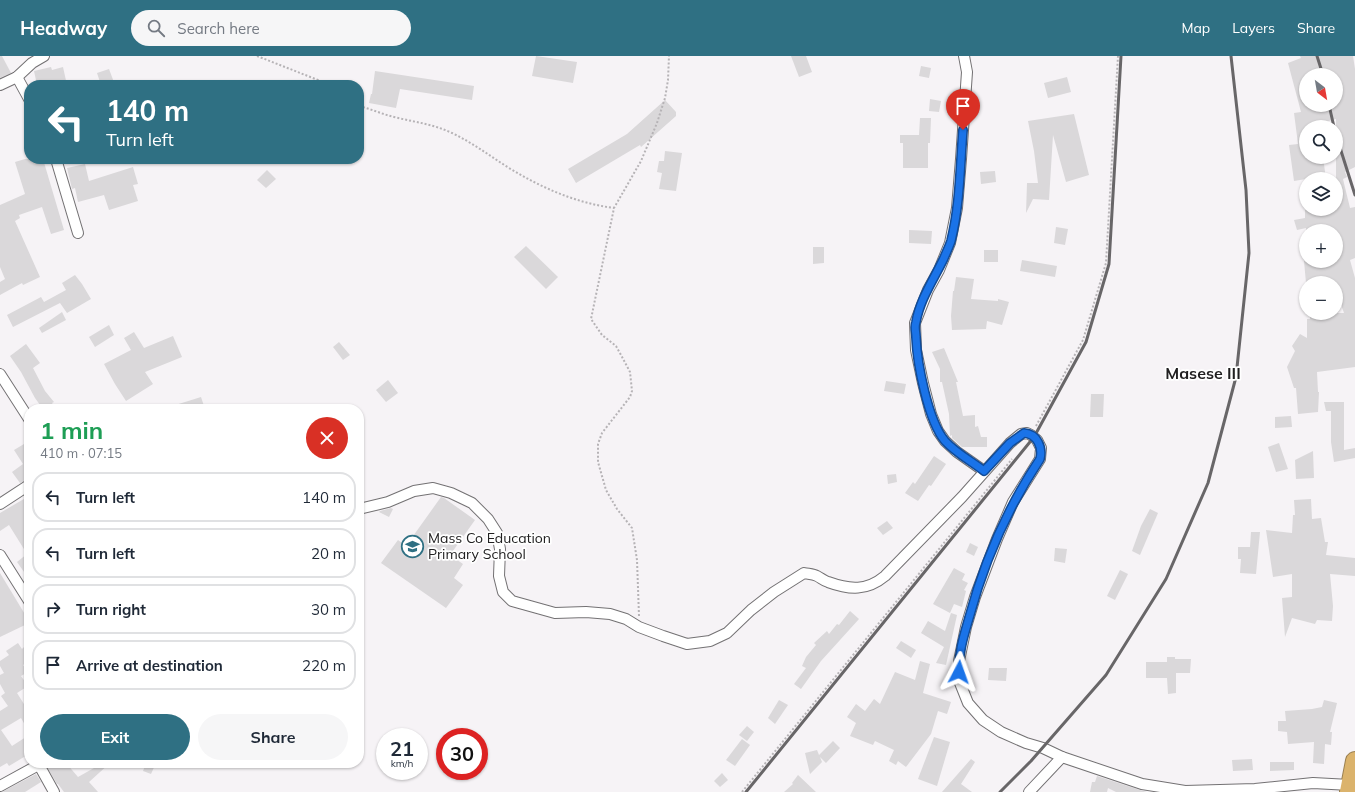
<!DOCTYPE html>
<html lang="en">
<head>
<meta charset="utf-8">
<style>
	body { margin:0; font-family:Mulish,sans-serif; background:#f6f6f7; color:#1f2937; height:100vh; display:flex; flex-direction:column; font-size:15px; white-space:nowrap }
	* { box-sizing:border-box; margin:0 }
	p { font-size:13px; color:#747a83 }
	.icon { flex:none; width:22px; height:22px; fill:none; stroke:currentColor; stroke-width:2; stroke-linecap:round; stroke-linejoin:round }
	.map { position:relative; flex:1; overflow:hidden }
	.sheet { position:absolute; left:24px; top:348px; width:340px; height:364px; display:flex; flex-direction:column; background:#fff; border-radius:16px; box-shadow:0 1px 3px #0004 }
	.sheet>* { flex:none }
	.hud { position:absolute; left:24px; top:24px; width:340px; height:84px; border-radius:16px; box-shadow:0 1px 3px #0004; background:#2f7083; color:#fff; overflow:hidden }
	.needle { width:26px; rotate:149deg }
	.controls { position:absolute; left:1299px; top:12px; display:grid; gap:8px }
	.controls a { display:grid; place-items:center; width:44px; height:44px; border-radius:50%; background:#fff; box-shadow:0 1px 3px #0004; font-size:20px }
	.speed { position:absolute; left:376px; top:672px; display:flex; gap:8px; font-size:20px; font-weight:700; text-align:center }
	.speed>* { display:grid; place-content:center; width:52px; height:52px; border-radius:50%; background:#fff; box-shadow:0 1px 3px #0004; line-height:1 }
	.speed small { font-size:10px; font-weight:400 }
	.speed .limit { border:6px solid #d22; background:#fff; color:#111 }
	.pin { position:absolute; display:grid; place-items:center; width:34px; height:34px; color:#fff; margin:-41px -17px; border-radius:50% 50% 50% 0; rotate:-45deg; box-shadow:0 0 4px #0007 }
	.pin .icon { rotate:45deg }
	.me { position:absolute; width:44px; margin:-22px; rotate:4deg; stroke-linejoin:round; filter:drop-shadow(0 0 3px #0008) }
	.turn { display:flex; align-items:center; gap:14px; height:84px; padding:0 16px; font-size:18px }
	.turn .icon { width:52px; height:52px; stroke-width:2.5 }
	.turn b { display:block; font-size:28px; line-height:34px }
	.round { display:grid; place-items:center; flex:none; width:42px; height:42px; border-radius:21px; background:#f6f6f7 }
	.headline { display:flex; align-items:center; justify-content:space-between; height:68px; padding:0 16px }
	h1 { font-size:24px; font-weight:700; line-height:30px; color:#1e9e55 }
	.button { display:flex; gap:8px; margin-top:auto; padding:8px 16px }
	.button a { flex:1; height:46px; border-radius:24px; background:#2f7083; color:#fff; font-size:16px; font-weight:700; line-height:46px; text-align:center }
	.button a+a { background:#f6f6f7; color:#1f2937 }
	ul { padding:0; list-style:none }
	li { display:flex; align-items:center; gap:12px; height:50px; margin:0 8px 6px; padding:0 8px; border:2px solid #e0e1e3; border-radius:16px }
	li div { flex:1 }
	li b { display:block; font-size:15px }
	li em { font-style:normal }
	header { display:flex; align-items:center; gap:24px; box-sizing:border-box; height:56px; padding:0 20px; background:#2f7083; color:#fff }
	header strong { font-size:19px }
	nav { display:flex; gap:22px; margin-inline-start:auto; font-size:14px }
	.search { width:280px; height:36px; background:#f6f6f7; display:flex; align-items:center; gap:10px; box-sizing:border-box; padding:0 14px; border-radius:22px; color:#747a83; font-size:15px }
	.map>svg:first-child { display:block }
	.building { fill:#dad8da; fill-rule:evenodd }
	.lines { fill:none; stroke-linecap:round; stroke-linejoin:round }
	.street-casing { stroke:#737173; stroke-width:12 }
	.highway-casing { stroke:#9a8052; stroke-width:20 }
	.path { stroke:#b6b3b6; stroke-width:2; stroke-dasharray:2 2; stroke-linecap:butt }
	.street { stroke:#fff; stroke-width:10 }
	.highway { stroke:#dbb36c; stroke-width:18 }
	.rail { stroke:#686668; stroke-width:3 }
	.route-casing { stroke:#114b97; stroke-width:10 }
	.route { stroke:#1a73e8; stroke-width:7 }
	.labels { text-anchor:middle; stroke-width:3.5; stroke-linejoin:round; paint-order:stroke }
	.poi-label { font-size:14px; fill:#212021; stroke:#fff; text-anchor:start }
	.quarter-label { font-size:16px; font-weight:bold; fill:#212021; stroke:#fff }
</style>
</head>
<body>
<header>
<strong>Headway</strong>
<div class="search"><svg class="icon" aria-label="search" viewBox="0 0 24 24"><circle cx="10" cy="10" r="6"/><path d="M15 15l6 6"/></svg>Search here</div>
<nav><a>Map</a><a>Layers</a><a>Share</a></nav>
</header>
<div class="map">
<svg width="1355" height="736" viewBox="0 0 1355 736">
	<rect width="100%" height="100%" fill="#f6f3f6"/>
	<g class="building">
		<path d="M0,0h2l9,17 -11,5z"/>
		<path d="M536,0l41,6 -4,21 -41,-7z"/>
		<path d="M791,0h15l6,16 -13,5z"/>
		<path d="M1300,0h53l2,13v98l-10,5 2,5 -4,2 7,29 5,-1v51l-5,2 5,18v89l-38,5 1,20h1l-1,20 -20,2 -2,-26h-2l-7,-21 8,-16 -3,-5 8,-12 7,4v-19h3v-6h34l-8,-23v-7h-30l-2,-22h32v-30h-30v-3l-9,2 -3,-10 11,-2v-9h31v-90l-18,5v3h-12v30h17l3,22h-20l-12,2 -5,-36 9,-1 -4,-31 7,-1 -13,-49 13,-5zM1306,19h30v30h-30z"/>
		<path d="M921,10l10,2 -2,10 -10,-2z"/>
		<path d="M51,11l1,3 11,-3 4,18h-30l-3,-14z"/>
		<path d="M109,13l6,16h-14l-4,-12z"/>
		<path d="M375,15l99,15 -2,14 -72,-11 -4,19 -27,-5 2,-9h1z"/>
		<path d="M1067,21l4,15 -23,6 -4,-15z"/>
		<path d="M930,43l11,2 -2,11 -10,-1z"/>
		<path d="M665,44l11,12v4l-35,31 -1,-2 -64,38 -8,-14 59,-35z"/>
		<path d="M1074,58l15,61 -23,7 -13,-47 -4,65 -16,-1 -7,14 1,-30h11l-4,-32 -6,-30z"/>
		<path d="M920,62h11l-1,25h-2v25h-25v-25h-3v-8h19z"/>
		<path d="M665,95l17,2 -6,38 -17,-2 3,-16 -5,-1 2,-11h5z"/>
		<path d="M25,103h18l21,71 -13,4 -9,-27 -23,8 1,3 -5,3 25,56 -17,8 -1,-2 -22,12v-13l5,-3 -5,-12v-62l25,-11 -10,-32z"/>
		<path d="M85,108l4,17 44,-14 5,17 -5,1 5,16 -29,9 -5,-15 -26,7 -3,-14 -3,1 -5,-21z"/>
		<path d="M267,114l9,9 -10,9 -9,-8z"/>
		<path d="M995,115l1,11 -15,2 -1,-12z"/>
		<path d="M1056,171l12,2 -3,16 -11,-2z"/>
		<path d="M909,174l23,1 -1,13 -22,-1z"/>
		<path d="M526,190l32,31 -12,12 -32,-32z"/>
		<path d="M813,191h11v16l-11,1z"/>
		<rect x="984" y="194" width="14" height="12"/>
		<path d="M1022,204l35,6 -2,11 -35,-6z"/>
		<path d="M75,219l7,9 9,15 -24,14 -7,-10 -47,24 -6,-12 34,-18 3,5 22,-12 -4,-7z"/>
		<path d="M956,221l18,2 -3,20 27,2v-2l11,3 -7,23 -15,-4 -1,8 -34,1 -1,-14 2,-25h1z"/>
		<path d="M62,256l4,8 -24,13 -3,-5z"/>
		<path d="M109,269l5,10 -19,12 -6,-10z"/>
		<path d="M134,276l10,16 29,-12 9,21 -37,15 8,12 -27,17 -11,-17 -11,-20 27,-14 -7,-12z"/>
		<path d="M339,286l11,13 -7,5 -10,-13z"/>
		<path d="M26,288l14,19 -7,5 12,23 9,11 -2,1 4,6h-13l-8,-11 -14,-26 -11,-16z"/>
		<path d="M944,292l14,34h-2l7,34 12,-1v12l3,-1 3,11h6v10h-25l-10,-9v-3l-2,1 -1,-22 -7,-32h-2v-13l-8,-17z"/>
		<path d="M388,324l10,13 -12,9 -10,-12z"/>
		<path d="M886,325l20,3 -2,10 -20,-3z"/>
		<path d="M1091,338h13l-1,23h-13z"/>
		<path d="M201,341l4,12h-36v-2z"/>
		<path d="M1324,346h20v48l11,-2v10l-21,4 -3,-20v-31h-5z"/>
		<path d="M1291,360l1,11 -17,1v-11z"/>
		<path d="M29,385v38l-9,4 -8,-11 11,-8 -9,-14z"/>
		<path d="M1279,387l9,26 -12,3 -8,-25z"/>
		<path d="M1313,395l1,27 -18,1 -1,-19z"/>
		<path d="M934,400l12,8 -15,22 -2,-1 -11,16 -13,-8 8,-11 2,2z"/>
		<path d="M896,418l1,8 -9,2 -1,-9z"/>
		<path d="M29,440v83l-12,-17 10,-8 -18,-29 -9,6v-18z"/>
		<path d="M441,441l3,1 31,22 -25,35 13,9 -9,14 9,7 -17,23 -65,-45 17,-23 8,6z"/>
		<path d="M1311,443l1,20 9,-1 4,24h3l-2,13 29,3v18l-25,-2 3,32 -1,15 -15,-1 -2,4 -23,-6 -7,19 -3,-39 10,-1v-23l-19,3 -7,-47 26,3 1,-18h2l-1,-15z"/>
		<path d="M391,452l2,1 -4,8 -10,-5 1,-1z"/>
		<path d="M1150,453l8,4 -18,42 -8,-4 9,-25z"/>
		<path d="M887,465l6,7 -10,7 -6,-7z"/>
		<path d="M1251,476h9l-4,42 -16,-1 1,-14h-3v-12h12z"/>
		<path d="M970,487l8,4 -4,9 -8,-4z"/>
		<path d="M1055,492l12,1 -2,14 -11,-2z"/>
		<path d="M954,512l11,6 -3,6 6,3 -4,7 2,1 -4,16 -8,-3 -4,9 -17,-9z"/>
		<path d="M1120,514l8,4 -13,26 -8,-4z"/>
		<path d="M0,517l29,48v2l-4,2 -25,12z"/>
		<path d="M850,555l9,8 -38,42 -20,28 -7,-5 12,-16 -4,-2 4,-9 10,-12 -2,-2 13,-12 2,3 8,-10 2,1z"/>
		<path d="M951,557l6,2 -11,50 -10,-2 8,-16 -23,-14 7,-12 17,10z"/>
		<path d="M901,585l15,9 -5,8 -15,-10z"/>
		<path d="M18,587l4,6 2,-2 5,7v7l-6,4 5,7 -7,4 7,10 -11,7 12,19v20l-8,-14 -20,12 11,16 17,-11v19l-20,12 -2,-3 -7,4v-56l8,-5 -7,-10 4,-3 -5,-9v-9l4,-2 -4,-7v-5l9,-6 -3,-4z"/>
		<path d="M1167,601h8v2h16l-1,14h-14v20l-8,1 -1,-16h-21v-16h21z"/>
		<path d="M920,605l10,3 -7,29 28,9 -4,12 -9,-3 -7,23 -25,33 -8,-6 -2,4 -7,-4 5,-11 -19,-9 -2,4 -23,-9 6,-13 -9,-6 9,-13 9,7 9,-12 6,5 15,-32 20,8z"/>
		<path d="M989,612h18l-1,13 -18,-1z"/>
		<path d="M779,644l9,5 -13,19 -7,-6z"/>
		<path d="M1324,644l13,3 -7,29h2l-1,13 -6,-1 -1,20 -11,-1 1,-21 -26,2 -1,-12 -9,-1v-10h8l-1,-10 27,-2 10,-2z"/>
		<path d="M747,670l7,6 -7,9 -8,-6z"/>
		<path d="M934,681l16,5 -13,44 -19,-7z"/>
		<path d="M742,683l8,6 -15,21 -9,-6z"/>
		<path d="M833,685l7,7 -14,15 -6,-6 2,5 -12,12 -5,-21 12,-3 2,5z"/>
		<path d="M971,703l4,3 -14,22 11,8h-30z"/>
		<path d="M1252,703l1,11 -20,1 -1,-11z"/>
		<path d="M1270,706h24v8l-24,1z"/>
		<path d="M50,707h16l12,14 16,-9 -4,-5h20l-21,19 9,10h-34l-6,-8h-1l-10,-17z"/>
		<path d="M146,707h10l-5,11 -8,-3z"/>
		<path d="M722,717l6,7 -8,7 -6,-6z"/>
		<path d="M36,718l5,8 -16,10h-23z"/>
		<path d="M798,719l18,17h-32l9,-8 -1,-1z"/>
		<path d="M1097,720l43,14 7,2h-31l-8,-4 -1,4h-17l2,-10h3z"/>
	</g>
	<g class="lines">
		<defs>
			<g id="street">
				<path d="M964,0l3,16 -6,87 -4,49 -7,35 -11,27 -11,20 -13,33 1,27 7,33 8,31 7,17 7,10 12,11 27,19"/>
				<path d="M17,21l12,22"/>
				<path d="M0,29l17,-8 15,-14 12,-7"/>
				<path d="M56,103l22,74"/>
				<path d="M0,318l29,45"/>
				<path d="M0,448l29,-19"/>
				<path d="M359,453l29,-7 26,-11 19,-3 18,5 21,10 16,16 9,14 3,16 -1,27 4,16 9,9 43,12 31,-1 24,2 16,5 13,8 24,9 24,8 23,-3 17,-8 24,-23 23,-18 30,-19c4,1 9,1 13,3 4,2 7,5 11,6 22,8 39,9 57,-6l77,-79 48,-54 11,-9 6,-1 4,2 6,5 4,8 -1,11 -27,43 -16,37 -22,58 -9,30 -7,34 1,22 8,20 15,17 18,12 25,11 17,5 19,9 80,27 43,7 70,-2 58,-6 37,2"/>
				<path d="M0,499l29,46"/>
				<path d="M39,709l15,27"/>
				<path d="M0,730l42,-23"/>
				<path d="M1029,736l33,-35"/>
			</g>
			<path id="highway" d="M1349,736l6,-31"/>
		</defs>
		<use href="#street" class="street-casing"/>
		<use href="#highway" class="highway-casing"/>
		<g class="path">
			<path d="M257,0l61,24 7,5"/>
			<path d="M359,50c12,3 23,8 35,11 20,5 39,7 58,16 21,10 38,23 57,35 33,20 67,35 105,40"/>
			<path d="M1036,370l47,-86 23,-77 12,-207"/>
			<path d="M639,560l-2,-56 -5,-32 -15,-19 -11,-19 -8,-28v-18l4,-11 28,-36 2,-6 -2,-19 -9,-17 -5,-9 -14,-11 -11,-16 23,-111 27,-47 16,-38 8,-25 3,-18 1,-24"/>
			<path d="M742,736l270,-333"/>
		</g>
		<use href="#street" class="street"/>
		<use href="#highway" class="highway"/>
		<g class="rail">
			<path d="M1317,0l6,19"/>
			<path d="M1329,49l5,22"/>
			<path d="M1336,79l19,60"/>
			<path d="M746,736l288,-355 52,-95 23,-78 12,-208"/>
			<path d="M1000,736l31,-31 75,-86 60,-96 42,-96 28,-106 13,-124 -3,-63 -15,-134"/>
		</g>
	</g>
	<g class="lines">
		<defs>
			<path id="route" d="M959,616c-1,-18 5,-37 10,-54 15,-56 39,-111 71,-159 3,-12 -3,-25 -16,-26l-14,10 -26,28c-13,-10 -28,-18 -39,-30 -17,-20 -28,-78 -29,-104 0,-5 -2,-10 0,-15 4,-23 18,-43 28,-64 2,-5 5,-11 7,-17 9,-36 9,-74 12,-111"/>
		</defs>
		<use href="#route" class="route-casing"/>
		<use href="#route" class="route"/>
	</g>
	<defs>
		<symbol id="school-ring" viewBox="-11 -11 22 22"><circle r="9.5" fill="#fff" stroke="#2f7083" stroke-width="1.5"/><path d="M0-5L7-2L0 1L-7-2ZM-4 1L0 2.5L4 1V4Q0 6-4 4Z" fill="#2f7083"/></symbol>
	</defs>
	<g fill-rule="evenodd">
		<use href="#school-ring" x="400" y="478" width="25" height="25"/>
	</g>
	<g class="labels">
		<g class="poi-label">
			<text x="428" y="487">Mass Co Education<tspan x="428" dy="16">Primary School</tspan></text>
		</g>
		<g class="quarter-label">
			<text x="1203" y="323">Masese III</text>
		</g>
	</g>
</svg>
<div class="controls">
<a><svg class="needle" viewBox="-14 -14 28 28"><path d="M0-13l5 13h-10z" fill="#e53935"/><path d="M0 13l5-13h-10z" fill="#747a83"/></svg></a>
<a><svg class="icon" aria-label="search" viewBox="0 0 24 24"><circle cx="10" cy="10" r="6"/><path d="M15 15l6 6"/></svg></a>
<a><svg class="icon" aria-label="layers" viewBox="0 0 24 24"><path d="M12 4l9 5-9 5-9-5zM3 14l9 5 9-5"/></svg></a>
<a>+</a>
<a>−</a>
</div>
<div class="speed"><div>21<small>km/h</small></div><div class="limit">30</div></div>
<div class="pin" style="left:963px;top:74px;background:#d93025"><svg class="icon" aria-label="arrive" viewBox="0 0 24 24"><path d="M6 21V4h12l-3 4 3 4H6"/></svg></div>
<svg class="me" style="left:959px;top:616px" viewBox="-20 -20 40 40"><path d="M0-17L14 15 0 8-14 15z" fill="#1a73e8" stroke="#fff" stroke-width="4"/></svg>
<div class="hud">
<div class="turn"><svg class="icon" aria-label="left" viewBox="0 0 24 24"><path d="M17 20v-9H6M10 6l-5 5 5 5"/></svg><div><b>140 m</b>Turn left</div></div>
</div>
<section class="sheet">
<div class="headline"><div><h1>1 min</h1><p>410 m · 07:15</p></div><a class="round" style="background:#d93025;color:#fff"><svg class="icon" aria-label="close" viewBox="0 0 24 24"><path d="M6 6l12 12M18 6L6 18"/></svg></a></div>
<ul>
<li><svg class="icon" aria-label="left" viewBox="0 0 24 24"><path d="M17 20v-9H6M10 6l-5 5 5 5"/></svg><div><b>Turn left</b></div><em>140 m</em></li>
<li><svg class="icon" aria-label="left" viewBox="0 0 24 24"><path d="M17 20v-9H6M10 6l-5 5 5 5"/></svg><div><b>Turn left</b></div><em>20 m</em></li>
<li><svg class="icon" aria-label="right" viewBox="0 0 24 24"><path d="M7 20v-9h11M14 6l5 5-5 5"/></svg><div><b>Turn right</b></div><em>30 m</em></li>
<li><svg class="icon" aria-label="arrive" viewBox="0 0 24 24"><path d="M6 21V4h12l-3 4 3 4H6"/></svg><div><b>Arrive at destination</b></div><em>220 m</em></li>
</ul>
<div class="button"><a>Exit</a><a>Share</a></div>
</section>
</div>
</body>
</html>
